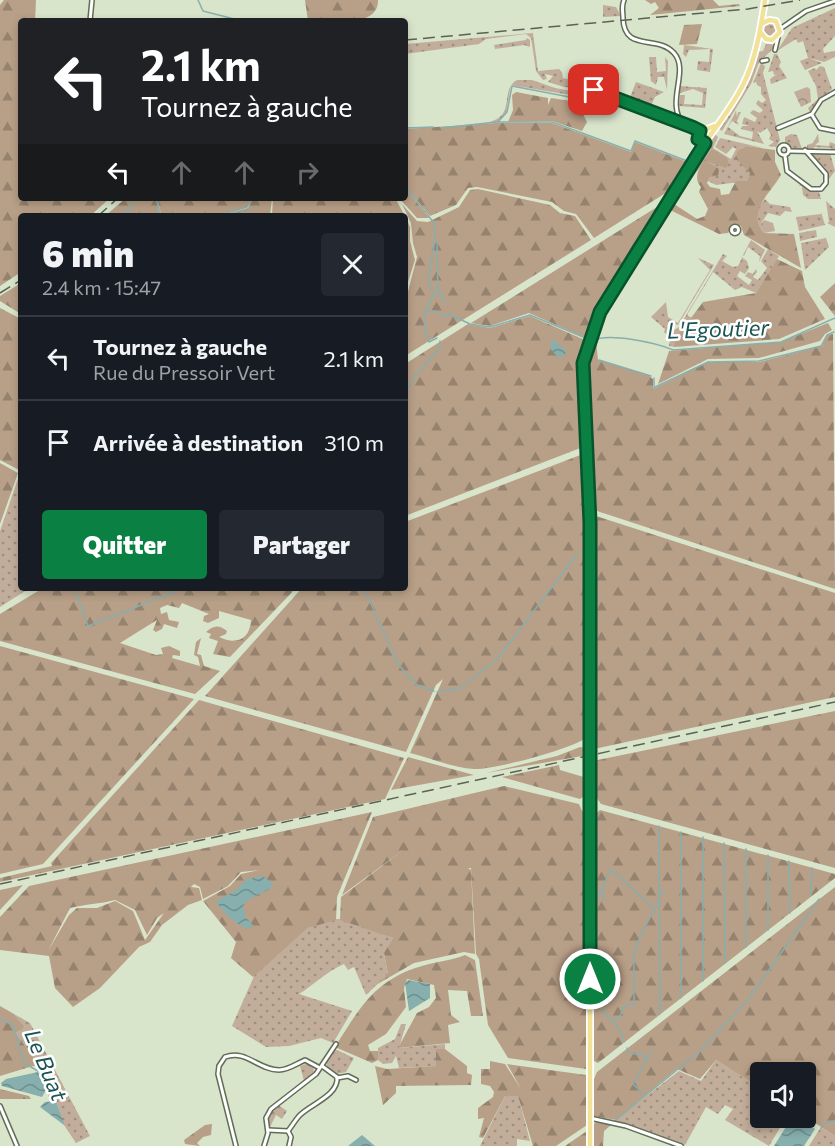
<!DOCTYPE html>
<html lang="fr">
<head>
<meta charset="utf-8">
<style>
	body { margin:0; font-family:Commissioner,sans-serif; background:#242831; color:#f1f3f6; height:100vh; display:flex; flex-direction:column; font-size:22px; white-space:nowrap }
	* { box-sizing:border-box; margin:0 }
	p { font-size:20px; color:#9ea1a6 }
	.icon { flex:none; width:33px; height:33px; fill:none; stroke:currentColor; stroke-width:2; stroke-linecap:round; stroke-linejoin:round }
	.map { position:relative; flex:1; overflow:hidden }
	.side { position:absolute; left:18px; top:213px; width:390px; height:378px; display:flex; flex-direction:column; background:#171b24; border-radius:6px; box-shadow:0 3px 9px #0003 }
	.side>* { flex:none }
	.hud { position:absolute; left:18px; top:18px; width:390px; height:183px; border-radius:6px; box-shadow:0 3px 9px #0003; background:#202124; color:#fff; overflow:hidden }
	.fabs { position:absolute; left:750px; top:1062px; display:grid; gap:12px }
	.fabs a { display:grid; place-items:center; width:66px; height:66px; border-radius:6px; background:#171b24; box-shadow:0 3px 9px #0003; font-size:30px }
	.pin { position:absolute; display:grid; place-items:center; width:51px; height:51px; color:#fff; margin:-26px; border-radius:12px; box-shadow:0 3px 9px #0006 }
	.me { position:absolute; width:66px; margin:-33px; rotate:0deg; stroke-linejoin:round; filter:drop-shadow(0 0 4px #0008) }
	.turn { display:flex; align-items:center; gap:21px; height:126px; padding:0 24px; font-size:27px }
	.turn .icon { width:78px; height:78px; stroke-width:2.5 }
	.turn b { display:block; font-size:42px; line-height:51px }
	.lanes { display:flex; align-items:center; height:57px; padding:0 24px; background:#0003; justify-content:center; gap:30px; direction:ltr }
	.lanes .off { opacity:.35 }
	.round { display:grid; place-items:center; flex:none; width:63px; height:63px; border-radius:6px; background:#242831 }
	.overview { display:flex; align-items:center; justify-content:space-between; height:102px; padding:0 24px }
	h1 { font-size:36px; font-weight:800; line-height:45px }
	.primary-button { display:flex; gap:12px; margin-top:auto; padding:12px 24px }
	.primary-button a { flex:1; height:69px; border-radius:6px; background:#0b8043; color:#fff; font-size:24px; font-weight:800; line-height:69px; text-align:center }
	.primary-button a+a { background:#242831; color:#f1f3f6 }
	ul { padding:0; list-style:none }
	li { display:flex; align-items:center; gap:18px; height:84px; padding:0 24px; border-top:2px solid #363941 }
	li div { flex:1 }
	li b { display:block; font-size:22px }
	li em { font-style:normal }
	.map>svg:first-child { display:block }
	.grass { fill:url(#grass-dots) }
	.forest { fill:url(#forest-firs); fill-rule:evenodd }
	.park { fill:url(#park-crowns) }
	.water { fill:url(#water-waves) }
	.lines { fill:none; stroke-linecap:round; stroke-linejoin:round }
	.stream { stroke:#86afae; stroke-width:1.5 }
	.minor-casing { stroke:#616d56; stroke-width:6 }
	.major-casing { stroke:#fff; stroke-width:8 }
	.minor { stroke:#fff; stroke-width:3 }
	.major { stroke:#f1e298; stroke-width:4.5 }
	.rail { stroke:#5b6254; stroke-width:1.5; stroke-dasharray:12 6; stroke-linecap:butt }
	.route-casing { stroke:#07532c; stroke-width:15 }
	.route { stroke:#0b8043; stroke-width:10 }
	.labels { text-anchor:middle; stroke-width:5; stroke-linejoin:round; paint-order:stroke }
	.water-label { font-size:22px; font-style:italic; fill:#1a5554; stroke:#fff }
</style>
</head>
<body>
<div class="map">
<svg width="835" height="1146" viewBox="0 0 835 1146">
	<defs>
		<pattern id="grass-dots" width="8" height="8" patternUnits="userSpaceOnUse" patternTransform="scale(1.5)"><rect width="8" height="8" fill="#c1ad9a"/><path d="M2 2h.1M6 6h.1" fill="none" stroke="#9e8e7e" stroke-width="1.8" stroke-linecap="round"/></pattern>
		<pattern id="forest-firs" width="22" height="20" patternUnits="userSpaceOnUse" patternTransform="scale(1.5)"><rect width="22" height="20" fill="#b89f87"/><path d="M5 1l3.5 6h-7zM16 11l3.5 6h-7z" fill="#96836f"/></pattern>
		<pattern id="park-crowns" width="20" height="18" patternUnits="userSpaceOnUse" patternTransform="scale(1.5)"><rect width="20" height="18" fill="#c1ad9a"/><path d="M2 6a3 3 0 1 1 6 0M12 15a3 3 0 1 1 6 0" fill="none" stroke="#9e8e7e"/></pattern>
		<pattern id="water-waves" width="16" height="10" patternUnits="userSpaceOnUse" patternTransform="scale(1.5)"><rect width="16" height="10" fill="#86afae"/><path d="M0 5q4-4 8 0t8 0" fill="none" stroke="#6e8f8e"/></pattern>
	</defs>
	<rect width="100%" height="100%" fill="#d8e5cb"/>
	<g class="grass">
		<path d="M603,5l13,2 5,9 -18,1z"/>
		<path d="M835,8v28l-12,13 1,4 11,-2v6l-11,5 -15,-4 13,5 -17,7 -5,-9 8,-3 -5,-17 -5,2 -2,-4 -19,12 15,-23z"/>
		<circle cx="771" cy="30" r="7"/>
		<path d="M533,33l5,38 21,-2 3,3 1,6 32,8v3l-31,-2 -16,-5 5,-6 -8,-2 2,5 -4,1 -7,-9 -5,-33 -5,-4 -40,5 -7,5 -74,10v-10z"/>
		<path d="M527,38l3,2v7l-6,-2 -29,4 -1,-4 32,-5z"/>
		<path d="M766,44h6l2,4 -15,14 -8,22 -29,47 -3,-2 28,-45 11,-32 5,-1z"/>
		<path d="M684,45l29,4 -3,23 -13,-2 1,-9 11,1 1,-13 -21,1 -3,7 -3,-3z"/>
		<path d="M774,54h3l4,8 -2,4 8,12 -16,6 -1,-5 7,-5 -3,1 -1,-4 -5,1z"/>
		<path d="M649,57h7l1,15 9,-1 -1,-14 3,4 -1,29 -3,-13h-6l-2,8 -5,-4z"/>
		<path d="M761,63l4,3 -2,7 17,67 -4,7 -8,-1 6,-4 -5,-3 2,-4 -4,-7 -7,5 -3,-2 7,13 -40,-10 12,-23 1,6 1,-5h3l-4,9 2,4 -7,-4 -4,6 12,9 12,3 1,-7 -12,-3 1,-3h7l-7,-2 2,-7 11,5 2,-4 -7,-5 3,-3 7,3 3,-3 -7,-6 2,-4 4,3 4,-3 -5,-6v-7l-4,-2 -1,-3 -3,1z"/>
		<path d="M820,66l4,1 8,22 -13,11 -9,13 -2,-5 10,-9 -2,-13 -8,-15 7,-3 1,2z"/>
		<path d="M517,80h15l23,8 22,4 -1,4 -65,-11 -5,28 -8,9 -48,4c14,-2 35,0 47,-7 16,-9 4,-30 20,-39z"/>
		<path d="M636,82l28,10 -9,5 -5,11 -21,-8z"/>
		<path d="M680,86l27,2 -2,20 -26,-2 1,-11h5l-1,9 18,1 1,-12 -10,-4 -13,4z"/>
		<path d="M715,134l3,3 -5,11 18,11 5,-10 -3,-2 -7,7 -11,-7 5,-9 43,10 -16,-2 -9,4 -2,7 14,16 -3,8 -31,4 -8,-4 2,-4 -5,-16 -23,30z"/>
		<path d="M791,134l6,1 5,14 -10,-1 -7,-6v-5z"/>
		<path d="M818,134l1,8 -4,3 14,1 1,-4 5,2v7h-4v-3l-17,-1v3h-7v-5l6,-2z"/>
		<path d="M808,152l22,1 5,18 -6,8 -4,-11z"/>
		<path d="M801,183l11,8h7l2,8h-13l-5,-4 -1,-9h-3z"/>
		<path d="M765,199l5,5 20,3 2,5 -7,-1 -5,5 -12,-3 -9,13 -3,-16z"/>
		<path d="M826,201l9,8v18l-8,-4 2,-1z"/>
		<path d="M821,212l4,13 -26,6 -3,-14 25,-3z"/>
		<path d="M816,230l1,7 -17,4 -1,-8z"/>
		<path d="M826,238l3,9 -24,23 -4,-27z"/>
		<path d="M751,240l14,10 -6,12 1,-6 -12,-9 -4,9 -1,-1z"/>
		<path d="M768,249l11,7 -23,37 -14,-6 -7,3 -22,-18 -26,43 5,3 -16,20 -1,9 -6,-1 1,-8 -6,-6 1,-3 -14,-12 15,-15 2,15 10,6 32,-53 -12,-12 16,7 -36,60 -9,-3 -2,4 5,5 7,-4 44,-73 4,2 -5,5 11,6 5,-1 4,-8 -2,-2 7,5 2,7 -4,6 -5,-3 -3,5 12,9 3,-5 -7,-4 3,-4 5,2 3,-5 1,3 -4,5 5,3 9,-12 -6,-7z"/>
		<path d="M21,470v118h9l-30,19v-76z"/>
		<path d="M333,919h9l51,19 -9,16 4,20 -22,21 -12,-28 -6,3 -4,-6c-17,7 -29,20 -45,30l53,17 -19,32 -12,-5 -32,8 -23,1 -34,-21 23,-52 53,-46z"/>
		<path d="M14,1014l16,9 60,113 -14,7 -12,-18 -7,-22 -7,-2 -10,-34 -24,-34 9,-6z"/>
		<path d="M401,1024h5l-7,24 46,-4v5h-8v17l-38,2 -3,-12 -4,7 -9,1 -5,-4v-12l17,-9z"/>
		<path d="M337,1050l17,8 -8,14 -9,2 -9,-6 -2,-6 6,-11z"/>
		<path d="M716,1060l44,28v30h26l-17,28 -44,-26 8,-11 -8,-4 -7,9 -12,-7 -21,38 -71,-24 65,-50 22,10z"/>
		<path d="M309,1063l4,3 1,7 -10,8 -4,-15z"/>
		<path d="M518,1095l12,46 -13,-2v7h-37l25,-50z"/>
		<path d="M277,1104l10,7 -5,8 -6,-4 -6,12 -2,-10z"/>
		<path d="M821,1127l14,9v10h-26z"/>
	</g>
	<g class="forest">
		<path d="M4,0h32l-1,21h-14v177h89l-20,18h-69v56l-21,14v-281z"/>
		<path d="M305,0h73c1,29 -51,21 -70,21z"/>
		<path d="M645,0h68l6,6 20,-2 1,2 -90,9 9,-7 -4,-6 -4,2z"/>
		<path d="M702,24l-5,20 -18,1 5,-20z"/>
		<path d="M516,92l32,6v7l3,-7 26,4 10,20 -5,9 -30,-10 -44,1 5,-12 -1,-15z"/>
		<path d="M496,123h56l79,29 4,-10 52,20 -15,27 -78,49 -18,-24 -12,-3 -12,-9 -75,-15 -9,1 -12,17 -26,11 -25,-30v-57z"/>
		<path d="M747,146l28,4v12l6,13c-11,19 -35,36 -17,58l30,1 7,34 -57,-33 -3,-9 -9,-1 -4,8 -9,1 -49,-24 4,-6 23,15 8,-3 3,-7 -9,-17 2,-5c-11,-12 4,-27 11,-38l15,9 2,6 -3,4 -20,-7 13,8 -1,7 -8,1 -3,6 3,4 10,2 1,6 8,-1 7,-13h11l3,-8 -15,-15 3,-8z"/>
		<path d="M405,187l24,31h-12l-18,-20h6z"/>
		<path d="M478,189l72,16 10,8 15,3 16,24 -186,116v-53l12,-46 -4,-14 -2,-20 -9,-19 15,17 11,1 31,-15 11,-17z"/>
		<path d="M126,198h30l3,15 5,3h-59z"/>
		<path d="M157,198h94l-4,9 -32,9h-49l-5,-3z"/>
		<path d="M252,198h20l-2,18h-51l29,-8z"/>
		<path d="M273,198h122l10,18h-133z"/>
		<path d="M665,202l-70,111 -9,25 -57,-25 -39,13 -19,-3z"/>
		<path d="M405,216l5,11v14l5,19 -10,31z"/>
		<path d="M777,259l25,12 3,16 20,32 -46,20 -105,8 2,-9 27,-36 53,-9z"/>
		<path d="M21,283v31l-21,-13v-5z"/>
		<path d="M835,283v33l-15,-19z"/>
		<path d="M0,308l21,11v152l-21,-11z"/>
		<path d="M530,316l55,24 -7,26 5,81 -178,69v-152l63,-40 22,4z"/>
		<path d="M828,323l4,7 -7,4 -5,7 -61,17 -51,1 -50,25 11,-33 112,-9z"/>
		<path d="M833,334l2,255 -241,-79 -8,-144 5,-23 5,-3 2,20 50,15 5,4v10l55,-27h51l63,-16 5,-11z"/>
		<path d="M583,454l4,66v217c-14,12 -94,33 -113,32 -21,-1 -43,-11 -64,-16l33,-74 -7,6 -30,67 -201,-56 97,-108h103v-66z"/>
		<path d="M0,463l18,10 -18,51z"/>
		<path d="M596,516l239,77v104l-241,52v-231z"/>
		<path d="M43,588h253l-66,69 -17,-3 5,-13 -9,-3 2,-4 -5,-2c7,-6 12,-8 21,-1l-1,3 -7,3c17,8 31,3 32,-17l-32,-9v7l-11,5 -5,-2 1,-5 5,-2 -27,-11 -3,5 -12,-3 -7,3 1,6 6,-2 2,8 10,2 -2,6 -13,-4 -2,5 -6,3 -3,-2 4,-10 -37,23 36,12 7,-1 -2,-6 8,-2 11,5v5l-7,-1 -1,3 28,8 -2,-9 -4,-2 2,-13 5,-4 -4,16 4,1 3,11 16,5 -25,23 -195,-53v-27z"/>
		<path d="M0,646l194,53 -151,165 -43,10z"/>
		<path d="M199,700l205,58 -19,41 -385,83v-4l52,-12 -1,-3z"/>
		<path d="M835,711v157l-234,-64 -7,-10 -1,-33z"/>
		<path d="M580,747l5,1 3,7 -102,18 71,-17z"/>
		<path d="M408,757l66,18 -83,15z"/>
		<path d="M559,765l1,5 27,8v16l-7,5 -78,-22z"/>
		<path d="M504,786l75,18 3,7 5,3 -1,255 -78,-11 -20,-33 -9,-66 -3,-5 -5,-86h-3l3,2 4,84 -11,-2 -50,11 -38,22 12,-11 -4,-21 9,-15 -53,-18 1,-23 65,-49 -64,47 31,-78z"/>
		<path d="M600,810l235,64v4l-237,185 -4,-2v-246z"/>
		<path d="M372,812l-35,85 -1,23 -28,8 -55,49 -22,-19 5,-16 -33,-41 27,-15 11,-12 19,-4 -19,2 -13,14 -25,13 -3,-12 -6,-3 -3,3 8,1 3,12 -14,5 -26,20 -12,17 -11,5 -39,41 -27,19 -18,-19 -6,-32 -49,-6v-33l29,-31zM115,900l20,10 12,25 10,-17 7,-5 -19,27 -12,-29 -18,-10 -18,7h-20l-8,7 -21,36 22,-43c15,-4 30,-4 45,-8z"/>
		<path d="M23,885l-23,25v-20z"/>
		<path d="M835,887v249l-29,-19v-45h-46v16l-44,-28 -16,19 -23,-10 -61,51 -22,-4v-37l3,-7z"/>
		<path d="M465,955l10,5 8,56h-12l-4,-25 -19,-1 3,25 9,7 -12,3 2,18 -52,5 19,-35 12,-6 7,-9 -2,-13 -27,-6 -3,9 2,19 -20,27 -18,11 2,6h8v9l-6,3 -37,-16c27,-43 42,-70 94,-83 12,-3 24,-4 36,-9z"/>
		<path d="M0,1006l14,8 11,13 -9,6 24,34 -7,-1 -33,10z"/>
		<path d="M436,1049h9l22,17v7l5,2 -1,10 -75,1v7l-13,12 -8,-39 12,3 49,-3z"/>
		<path d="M490,1061l15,3 16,25 -14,-25 79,11 1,50 -31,21h-23l-15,-50h-13l-22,42 -4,-1 5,-19 -6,1v-11l15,-11 1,-5 -4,-6 -9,-2v-15h9z"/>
		<path d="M0,1089l29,7 2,3h-31z"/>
		<path d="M596,1122l15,3 -7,6 -1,15h-9v-22z"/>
		<path d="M212,1124l-1,11 -8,2 -6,6 3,3 -15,-2 -1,-4 21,-15z"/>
		<path d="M587,1131v15h-22z"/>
	</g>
	<g class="park">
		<path d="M807,87l3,2 1,13 -10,5 -7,-15z"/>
		<path d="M764,220l9,3 2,8 -11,2 -5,-7z"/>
	</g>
	<g class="water">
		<path d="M554,340l12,11 -1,4 -7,2 -7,-7v-9z"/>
		<path d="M263,876l8,6 2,5 -25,13 -5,6 3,12 7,7 -4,4c-13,-4 -27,-17 -33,-28l19,-10 12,-12z"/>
		<path d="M408,980l22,4v14l-21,13 -4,-28z"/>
		<path d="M38,1072l8,18 -4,7 -40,-11 -1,-3 5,-4z"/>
		<path d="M56,1101l8,22v2l-24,-18 5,-5z"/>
		<path d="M801,1119l14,10 -11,17h-30l15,-24z"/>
		<path d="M362,1135l13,11h-27z"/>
	</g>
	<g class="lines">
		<g class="stream">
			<path d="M198,0l5,11 39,10"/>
			<path d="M498,122l9,-10 5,-26 68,13"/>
			<path d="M405,128l28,-1"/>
			<path d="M441,128l56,-6h55l79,29 4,-10 52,20"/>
			<path d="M405,186l29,37 1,16 -7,41 6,15c-12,17 -12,28 -5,47l8,-4"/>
			<path d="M156,198l4,15"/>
			<path d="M124,216l13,-18"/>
			<path d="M217,216l30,-9 5,-9"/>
			<path d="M243,216l4,-7"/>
			<path d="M437,242l1,53"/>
			<path d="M438,290l7,12"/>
			<path d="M425,311h10l7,5 7,-2 21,10 20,3 40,-12 58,24"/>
			<path d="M592,341c16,-9 65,2 81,9l108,-8 54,-24"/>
			<path d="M599,360l52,16"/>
			<path d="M654,386v-8"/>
			<path d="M653,388l55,-26 51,-1 62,-15 6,-11 7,-3"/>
			<path d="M405,394l9,-17 25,-28 1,-8"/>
			<path d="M74,588l14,38 96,-38"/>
			<path d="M364,588l34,76 19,21 17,6"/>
			<path d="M437,692l24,-4 37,-30 80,-105"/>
			<path d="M659,826l1,188"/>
			<path d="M681,832v166"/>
			<path d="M724,843l1,120"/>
			<path d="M746,849v98"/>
			<path d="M768,855v75"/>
			<path d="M789,861l1,52"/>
			<path d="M603,889l1,11"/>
			<path d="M811,895l1,-27"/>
			<path d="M660,897l4,-7"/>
			<path d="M594,899h3l14,-30 42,39"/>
			<path d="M703,981v-144"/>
			<path d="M594,1001l7,4c3,14 21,19 23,37"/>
			<path d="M0,1019l13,6 11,38 14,8"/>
			<path d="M614,1020l5,-2 5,-12 10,-2v-49l6,-18 18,-35"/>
			<path d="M627,1048l1,4 20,5 -15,27 11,10"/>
			<path d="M648,1057l4,-7"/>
			<path d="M616,1120l84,-69 48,-51 71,-101"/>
			<path d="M821,1128l7,-6 7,-1"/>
		</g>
		<defs>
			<g id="minor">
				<path d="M624,0c-3,7 -1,11 -1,18 1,35 34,16 51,35 16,18 -9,49 9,71"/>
				<path d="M90,21l2,-21"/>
				<path d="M780,29l26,-18 29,-10"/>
				<path d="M775,50l3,-13"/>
				<path d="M762,61l5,-1"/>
				<path d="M594,90l106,41"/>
				<path d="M812,115l8,13 15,3"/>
				<path d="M778,128l34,-14 9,-14 14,-8"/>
				<circle cx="784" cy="150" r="5"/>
				<path d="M789,151l46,1"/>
				<path d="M785,156l2,15 24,18h10l5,-6v-9l-21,-24"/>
				<circle cx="735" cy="230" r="3.5"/>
				<path d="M337,1078l11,-2 8,4"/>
				<path d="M0,1106l17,40"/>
				<path d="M590,1118l36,8 55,20"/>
				<path d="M268,1130l20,1c4,-5 8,-12 12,-16 11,-11 39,-20 37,-38l-15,-11"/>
				<path d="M288,1131l3,6 -2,9"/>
				<path d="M236,1146l-18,-72 1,-8 6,-9c21,-8 33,13 54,13 9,0 17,-6 26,-10l13,7"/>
				<path d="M264,1146l4,-13 -2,-15 5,-9 45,-35 20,-30"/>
			</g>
			<g id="major">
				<path d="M761,33l5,6 6,1 8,-8 -4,-11 -7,-1 -6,3"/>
				<path d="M687,168l10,-20 2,-16 16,-6"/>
				<path d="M590,1146v-623l-7,-160 17,-51 102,-165c13,-19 30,-40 41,-62 13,-26 18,-58 22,-85"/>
			</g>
		</defs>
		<use href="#minor" class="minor-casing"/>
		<use href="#major" class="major-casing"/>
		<use href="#minor" class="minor"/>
		<use href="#major" class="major"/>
		<g class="rail">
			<path d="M405,40l343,-31 52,-9"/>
			<path d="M98,216l20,-18"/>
			<path d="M0,293l21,-13"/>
			<path d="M0,884l835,-182"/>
		</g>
	</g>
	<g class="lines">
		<defs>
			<path id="route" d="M590,979v-456l-7,-160 17,-51 105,-169 -7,-4 2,-8 -8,-4 -98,-37"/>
		</defs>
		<use href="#route" class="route-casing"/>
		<use href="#route" class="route"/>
	</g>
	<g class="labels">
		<g class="water-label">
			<text transform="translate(718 329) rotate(-2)" y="8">L'Egoutier</text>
			<text transform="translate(46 1065) rotate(67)" y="8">Le Buat</text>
		</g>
	</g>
</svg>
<div class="fabs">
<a><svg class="icon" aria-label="sound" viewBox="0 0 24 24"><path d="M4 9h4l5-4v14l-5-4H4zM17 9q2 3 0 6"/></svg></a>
</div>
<div class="pin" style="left:594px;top:90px;background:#d93025"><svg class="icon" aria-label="arrive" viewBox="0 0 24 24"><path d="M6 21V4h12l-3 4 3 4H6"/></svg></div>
<svg class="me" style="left:590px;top:979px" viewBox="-20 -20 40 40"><circle r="17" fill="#0b8043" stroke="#fff" stroke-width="3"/><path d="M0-11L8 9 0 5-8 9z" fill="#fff"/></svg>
<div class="hud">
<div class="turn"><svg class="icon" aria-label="left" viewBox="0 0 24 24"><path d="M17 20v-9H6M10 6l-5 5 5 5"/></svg><div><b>2.1 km</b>Tournez à gauche</div></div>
<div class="lanes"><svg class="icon" aria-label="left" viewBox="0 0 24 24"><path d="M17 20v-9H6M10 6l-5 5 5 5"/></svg><svg class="icon off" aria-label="ahead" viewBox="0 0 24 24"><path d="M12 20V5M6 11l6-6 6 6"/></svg><svg class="icon off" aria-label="ahead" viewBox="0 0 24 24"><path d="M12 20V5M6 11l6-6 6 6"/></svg><svg class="icon off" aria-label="right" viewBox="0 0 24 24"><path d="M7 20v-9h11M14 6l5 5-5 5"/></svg></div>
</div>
<section class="side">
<div class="overview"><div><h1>6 min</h1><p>2.4 km · 15:47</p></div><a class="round"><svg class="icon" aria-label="close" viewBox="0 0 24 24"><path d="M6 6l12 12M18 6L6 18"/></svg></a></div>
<ul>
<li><svg class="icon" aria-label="left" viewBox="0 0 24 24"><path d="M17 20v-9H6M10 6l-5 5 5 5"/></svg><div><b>Tournez à gauche</b><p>Rue du Pressoir Vert</p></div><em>2.1 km</em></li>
<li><svg class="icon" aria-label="arrive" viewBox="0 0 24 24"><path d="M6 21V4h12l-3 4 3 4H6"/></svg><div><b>Arrivée à destination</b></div><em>310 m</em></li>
</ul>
<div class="primary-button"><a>Quitter</a><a>Partager</a></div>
</section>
</div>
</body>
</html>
